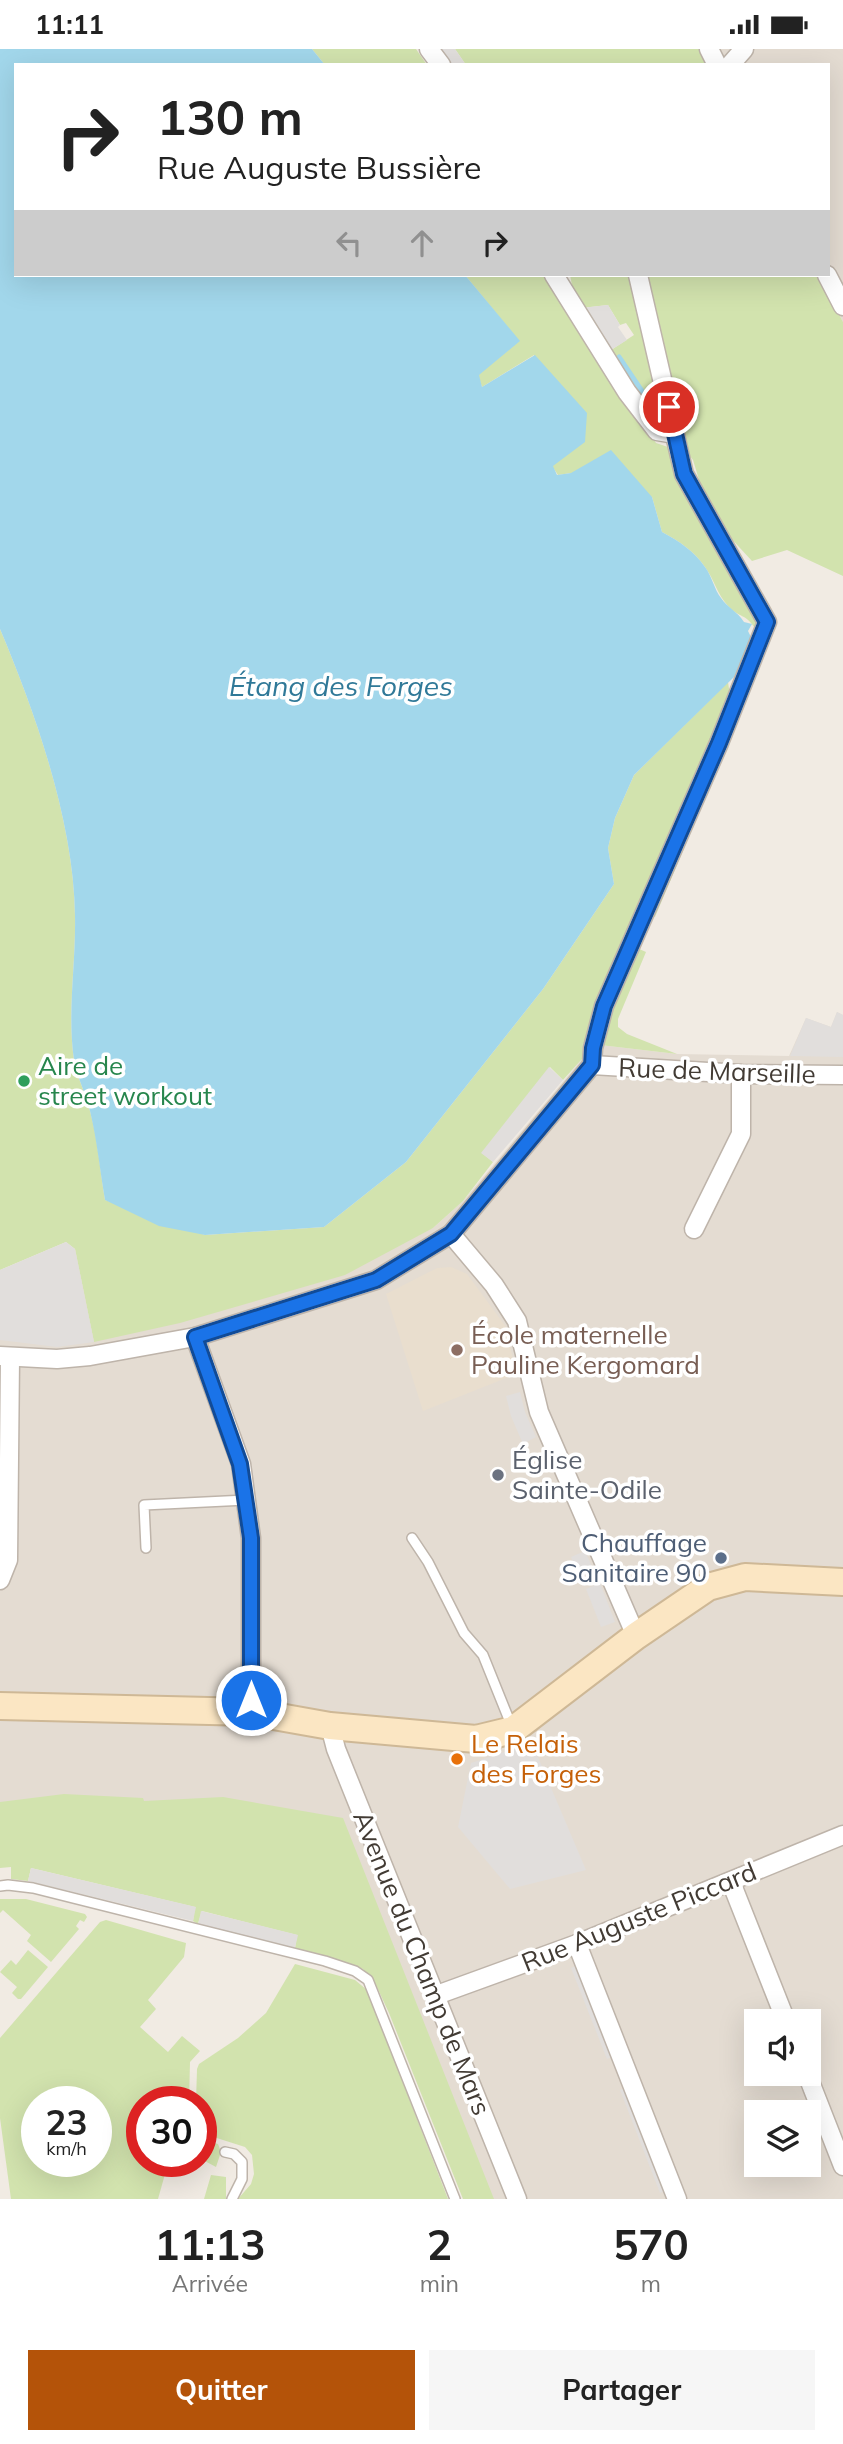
<!DOCTYPE html>
<html lang="fr">
<head>
<meta charset="utf-8">
<style>
	body { margin:0; font-family:Mulish,sans-serif; background:#f6f6f6; color:#222; height:100vh; display:flex; flex-direction:column; font-size:26px; white-space:nowrap }
	* { box-sizing:border-box; margin:0 }
	p { font-size:23px; color:#767676 }
	.icon { flex:none; width:38px; height:38px; fill:none; stroke:currentColor; stroke-width:2; stroke-linecap:round; stroke-linejoin:round }
	.map { position:relative; height:2150px; overflow:hidden }
	.sheet { display:flex; flex-direction:column; background:#fff; flex:1 }
	.sheet>* { flex:none }
	.top-card { position:absolute; left:14px; top:14px; width:816px; height:214px; border-radius:0px; box-shadow:0 7px 28px #0002; background:#fff; color:#222; overflow:hidden }
	.controls { position:absolute; left:744px; top:1960px; display:grid; gap:14px }
	.controls a { display:grid; place-items:center; width:77px; height:77px; border-radius:0px; background:#fff; box-shadow:0 7px 28px #0002; font-size:35px }
	.speed { position:absolute; left:21px; top:2037px; display:flex; gap:14px; font-size:35px; font-weight:700; text-align:center }
	.speed>* { display:grid; place-content:center; width:91px; height:91px; border-radius:50%; background:#fff; box-shadow:0 7px 28px #0002; line-height:1 }
	.speed small { font-size:18px; font-weight:400 }
	.speed .limit { border:10px solid #d22; background:#fff; color:#111 }
	.pin { position:absolute; display:grid; place-items:center; width:60px; height:60px; color:#fff; margin:-30px; border:4px solid #fff; border-radius:50%; box-shadow:0 2px 7px #0007 }
	.me { position:absolute; width:77px; margin:-38px; rotate:0deg; stroke-linejoin:round; filter:drop-shadow(0 0 5px #0008) }
	.turn { display:flex; align-items:center; gap:24px; height:147px; padding:0 28px; font-size:32px }
	.turn .icon { width:91px; height:91px; stroke-width:2.5 }
	.turn b { display:block; font-size:49px; line-height:60px }
	.lanes { display:flex; align-items:center; height:66px; padding:0 28px; background:#0003; justify-content:center; gap:35px; direction:ltr }
	.lanes .off { opacity:.35 }
	.eta { display:flex; justify-content:space-evenly; align-items:center; height:119px; text-align:center }
	.eta b { font-size:42px; font-weight:700; line-height:49px }
	.cta { display:flex; gap:14px; margin-top:auto; padding:14px 28px }
	.cta a { flex:1; height:80px; border-radius:0px; background:#b45309; color:#fff; font-size:28px; font-weight:700; line-height:80px; text-align:center }
	.cta a+a { background:#f6f6f6; color:#222 }
	.status { display:flex; justify-content:space-between; align-items:center; height:49px; padding:0 35px; background:#fff; direction:ltr }
	.status svg { height:19px; fill:currentColor }
	.map>svg:first-child { display:block }
	.residential { fill:#e4dcd2; fill-rule:evenodd }
	.education { fill:#e9dece }
	.green { fill:#d2e3ae; fill-rule:evenodd }
	.parking { fill:#e1dedc }
	.water { fill:#a2d7eb }
	.lines { fill:none; stroke-linecap:round; stroke-linejoin:round }
	.stream { stroke:#a2d7eb; stroke-width:5 }
	.service-casing { stroke:#beb4aa; stroke-width:12 }
	.minor-casing { stroke:#beb4aa; stroke-width:21 }
	.secondary-casing { stroke:#ceb896; stroke-width:30 }
	.service { stroke:#fff; stroke-width:9 }
	.minor { stroke:#fff; stroke-width:18 }
	.secondary { stroke:#fbe6c3; stroke-width:26 }
	.route-casing { stroke:#114b97; stroke-width:18 }
	.route { stroke:#1a73e8; stroke-width:12 }
	.leisure-dot { fill:#2e9e5b; stroke:#fff; stroke-width:2.5 }
	.education-dot { fill:#8d6e63; stroke:#fff; stroke-width:2.5 }
	.worship-dot { fill:#6b7280; stroke:#fff; stroke-width:2.5 }
	.service-dot { fill:#5c6f8a; stroke:#fff; stroke-width:2.5 }
	.food-dot { fill:#e8710a; stroke:#fff; stroke-width:2.5 }
	.labels { text-anchor:middle; stroke-width:7; stroke-linejoin:round; paint-order:stroke }
	.leisure-label { font-size:26px; fill:#27864d; stroke:#fff; text-anchor:start }
	.street-label { font-size:26px; fill:#423b34; stroke:#fff }
	.education-label { font-size:26px; fill:#785e54; stroke:#fff; text-anchor:start }
	.worship-label { font-size:26px; fill:#5b616d; stroke:#fff; text-anchor:start }
	.service-label { font-size:26px; fill:#4e5e75; stroke:#fff; text-anchor:end }
	.food-label { font-size:26px; fill:#c56008; stroke:#fff; text-anchor:start }
	.water-label { font-size:28px; font-style:italic; fill:#307998; stroke:#fff }
</style>
</head>
<body>
<div class="status"><b>11:11</b><svg viewBox="0 0 49 12"><path d="M0 12V9h3v3zM5 12V6h3v6zM10 12V3h3v9zM15 12V0h3v12zM26 1h20v11H26zM47 4h2v5h-2z"/></svg></div>
<div class="map">
<svg width="843" height="2150" viewBox="0 0 843 2150">
	<rect width="100%" height="100%" fill="#f1ebe3"/>
	<g class="residential">
		<path d="M699,0h144v273l-25,-47h10v-210h-120z"/>
		<path d="M837,963l6,3v1184h-374l-142,-357 -327,-30v-542l75,-21 19,92 339,-113 30,-27 119,-142 1,-16 94,11 112,2 17,-38 25,9zM756,1972h52v53h-52zM756,2063h52v53h-52z"/>
	</g>
	<path class="education" d="M451,1218l16,7 39,53 10,47 -93,37 -37,-117 51,-26z"/>
	<g class="green">
		<path d="M312,0h104l11,16h-102z"/>
		<path d="M455,0h244l9,16h-242z"/>
		<path d="M465,226h79l112,168 12,4 6,28 86,151 -4,4c-10,-17 -17,-12 -28,-24 -11,-12 -14,-27 -23,-39 -11,-16 -26,-26 -43,-35l-10,-35 -81,-24 -13,2 -6,-9 -18,-111 -52,32 -4,-12 41,-34z"/>
		<path d="M570,226h248l25,47v254l-56,-26 -35,11 -25,-27 -27,-51 -7,-23 -47,-58 -35,-52 23,-15 -8,-12 -6,2 -12,-20 -27,3 -7,-13z"/>
		<path d="M0,580c36,85 74,194 75,287 1,48 -8,96 -1,144 3,17 12,34 16,51 8,29 10,60 15,89l100,35 119,-8 82,-65 137,-173 71,-105 -6,-36 7,-30 19,-43 94,-93 7,46 -80,189 -4,-2 -14,33 9,4 -28,67v8l9,7 50,20 -94,-11 -1,16 -19,21 -13,-13 -68,86 11,9 -30,39 -30,27 -88,47 -165,48 -86,19 -19,-93 -9,-7 -66,28z"/>
		<path d="M64,1745l79,4 1,3 79,-4 120,21 151,381h-31l-74,-186 -13,-28 -13,-16 -68,-21 2,-13 -95,-24 -4,13 -5,-3 2,-14 -164,-39 -3,13 -17,-2v-12l-11,1v-66z"/>
		<path d="M0,1850h26l59,15 2,3 -3,5 -4,-2 -4,6 3,3 -28,33 -24,-21 4,-6 -28,-25 -3,3z"/>
		<path d="M106,1871l80,23 -2,14 -36,43 8,9 -16,18 28,25 14,-16 18,15 -10,11 -1,40h-47v59h9l-1,7 10,2 2,-4 5,1 -9,32h-147l-11,-81v-80l100,-116zM37,2053h59v59h-59z"/>
		<path d="M28,1901l20,17 -27,32h-3l-6,-6 5,-6 -17,-15 11,-12 5,5z"/>
		<path d="M295,1915l60,16 12,10 81,209h-210l13,-15 3,-10 -2,-19 -7,-8 -44,-14v-31h-5l1,-33 2,-5 39,-26 28,-25z"/>
		<path d="M201,2090l17,5 3,8 -5,15 -15,-8z"/>
		<path d="M211,2126l15,2v22h-22z"/>
	</g>
	<g class="parking">
		<path d="M434,0h21l11,16h-20z"/>
		<path d="M608,256l12,20 -2,2 9,13 -16,10 -30,-42z"/>
		<path d="M837,963l6,3v42l-53,-1 16,-38 25,9z"/>
		<path d="M549,1018l14,13 -70,82 -12,-9z"/>
		<path d="M66,1193l9,7 19,93 -37,5 -57,-7v-70z"/>
		<path d="M520,1343l5,20 11,25 -13,7 -12,-28 -5,-20z"/>
		<path d="M585,1502l9,20 -14,6 -9,-20z"/>
		<path d="M600,1534l15,39 -14,5 -15,-38z"/>
		<path d="M532,1694l54,127 -76,19 -52,-62 13,-64z"/>
		<path d="M31,1819l165,39 -3,14 -165,-40z"/>
		<path d="M201,1862l97,24 -3,13 -97,-24z"/>
		<path d="M576,1917l36,91 -5,2 -36,-91z"/>
		<path d="M625,2039l41,102 -6,3 -40,-103z"/>
	</g>
	<path class="water" d="M0,0h312l13,16h-309v210h449l55,66 -41,34 3,12 53,-32 52,58 -2,29 -32,24 4,9 14,-2 40,-23 41,47 10,35c17,9 32,19 43,35 7,9 9,22 16,31 6,9 17,14 23,24l8,2 -4,7 3,6 -17,40 -100,98 -19,43 -7,30 6,36 -71,105 -137,173 -82,65 -119,8 -46,-9 -54,-26c-5,-29 -8,-60 -15,-89 -4,-17 -13,-34 -16,-51 -7,-48 2,-96 1,-144 -1,-93 -39,-202 -75,-287z"/>
	<g class="lines">
		<path class="stream" d="M619,308l37,55"/>
		<defs>
			<g id="service">
				<path d="M412,1489l16,24 36,71 19,22 29,72"/>
				<path d="M146,1499l-2,-43 102,-5"/>
				<path d="M0,1837l8,-1 25,3 292,73 30,10 13,9 87,219"/>
				<path d="M225,2103l9,2 8,8v17l-10,20"/>
			</g>
			<g id="minor">
				<path d="M429,0l12,16"/>
				<path d="M709,0l8,16"/>
				<path d="M730,16l14,-16"/>
				<path d="M554,226l73,117 30,39 18,3"/>
				<path d="M827,226l16,31"/>
				<path d="M592,1016l149,9 102,1"/>
				<path d="M694,1180l47,-95v-60"/>
				<path d="M451,1185l43,51 23,36 22,91 97,224"/>
				<path d="M195,1288l46,127 10,74v174"/>
				<path d="M0,1307l57,3 33,-3 105,-19 181,-57 75,-46 141,-169 1,-17 11,-42 115,-263 48,-121 -83,-148 -46,-199"/>
				<path d="M0,1531l8,-20 2,-202"/>
				<path d="M330,1677l6,23 181,450"/>
				<path d="M731,1833l55,139"/>
				<path d="M577,1895l100,255"/>
				<path d="M434,1947l143,-52 266,-109"/>
				<path d="M807,2025l36,92"/>
			</g>
			<path id="secondary" d="M0,1657l251,6 79,14 146,13 37,-9 123,-94 72,-49 37,-10 98,5"/>
		</defs>
		<use href="#service" class="service-casing"/>
		<use href="#minor" class="minor-casing"/>
		<use href="#secondary" class="secondary-casing"/>
		<use href="#service" class="service"/>
		<use href="#minor" class="minor"/>
		<use href="#secondary" class="secondary"/>
	</g>
	<g class="lines">
		<defs>
			<path id="route" d="M251,1651v-162l-11,-74 -45,-127 181,-57 75,-46 141,-169 1,-17 11,-42 115,-263 48,-121 -83,-148 -15,-67"/>
		</defs>
		<use href="#route" class="route-casing"/>
		<use href="#route" class="route"/>
	</g>
	<circle class="leisure-dot" cx="24" cy="1032" r="7"/>
	<circle class="education-dot" cx="457" cy="1301" r="7"/>
	<circle class="worship-dot" cx="498" cy="1426" r="7"/>
	<circle class="service-dot" cx="721" cy="1509" r="7"/>
	<circle class="food-dot" cx="457" cy="1710" r="7"/>
	<g class="labels">
		<g class="leisure-label">
			<text x="38" y="1026">Aire de<tspan x="38" dy="30">street workout</tspan></text>
		</g>
		<g class="street-label">
			<text transform="translate(717 1022) rotate(2)" y="9">Rue de Marseille</text>
			<text transform="translate(639 1868) rotate(-22)" y="9">Rue Auguste Piccard</text>
			<text transform="translate(422 1914) rotate(68)" y="9">Avenue du Champ de Mars</text>
		</g>
		<g class="education-label">
			<text x="471" y="1295">École maternelle<tspan x="471" dy="30">Pauline Kergomard</tspan></text>
		</g>
		<g class="worship-label">
			<text x="512" y="1420">Église<tspan x="512" dy="30">Sainte-Odile</tspan></text>
		</g>
		<g class="service-label">
			<text x="707" y="1503">Chauffage<tspan x="707" dy="30">Sanitaire 90</tspan></text>
		</g>
		<g class="food-label">
			<text x="471" y="1704">Le Relais<tspan x="471" dy="30">des Forges</tspan></text>
		</g>
		<g class="water-label">
			<text x="341" y="647">Étang des Forges</text>
		</g>
	</g>
</svg>
<div class="controls">
<a><svg class="icon" aria-label="sound" viewBox="0 0 24 24"><path d="M4 9h4l5-4v14l-5-4H4zM17 9q2 3 0 6"/></svg></a>
<a><svg class="icon" aria-label="layers" viewBox="0 0 24 24"><path d="M12 4l9 5-9 5-9-5zM3 14l9 5 9-5"/></svg></a>
</div>
<div class="speed"><div>23<small>km/h</small></div><div class="limit">30</div></div>
<div class="pin" style="left:669px;top:358px;background:#d93025"><svg class="icon" aria-label="arrive" viewBox="0 0 24 24"><path d="M6 21V4h12l-3 4 3 4H6"/></svg></div>
<svg class="me" style="left:251px;top:1651px" viewBox="-20 -20 40 40"><circle r="17" fill="#1a73e8" stroke="#fff" stroke-width="3"/><path d="M0-11L8 9 0 5-8 9z" fill="#fff"/></svg>
<div class="top-card">
<div class="turn"><svg class="icon" aria-label="right" viewBox="0 0 24 24"><path d="M7 20v-9h11M14 6l5 5-5 5"/></svg><div><b>130 m</b>Rue Auguste Bussière</div></div>
<div class="lanes"><svg class="icon off" aria-label="left" viewBox="0 0 24 24"><path d="M17 20v-9H6M10 6l-5 5 5 5"/></svg><svg class="icon off" aria-label="ahead" viewBox="0 0 24 24"><path d="M12 20V5M6 11l6-6 6 6"/></svg><svg class="icon" aria-label="right" viewBox="0 0 24 24"><path d="M7 20v-9h11M14 6l5 5-5 5"/></svg></div>
</div>
</div>
<section class="sheet">
<div class="eta">
<div><b>11:13</b><p>Arrivée</p></div>
<div><b>2</b><p>min</p></div>
<div><b>570</b><p>m</p></div>
</div>
<div class="cta"><a>Quitter</a><a>Partager</a></div>
</section>
</body>
</html>
